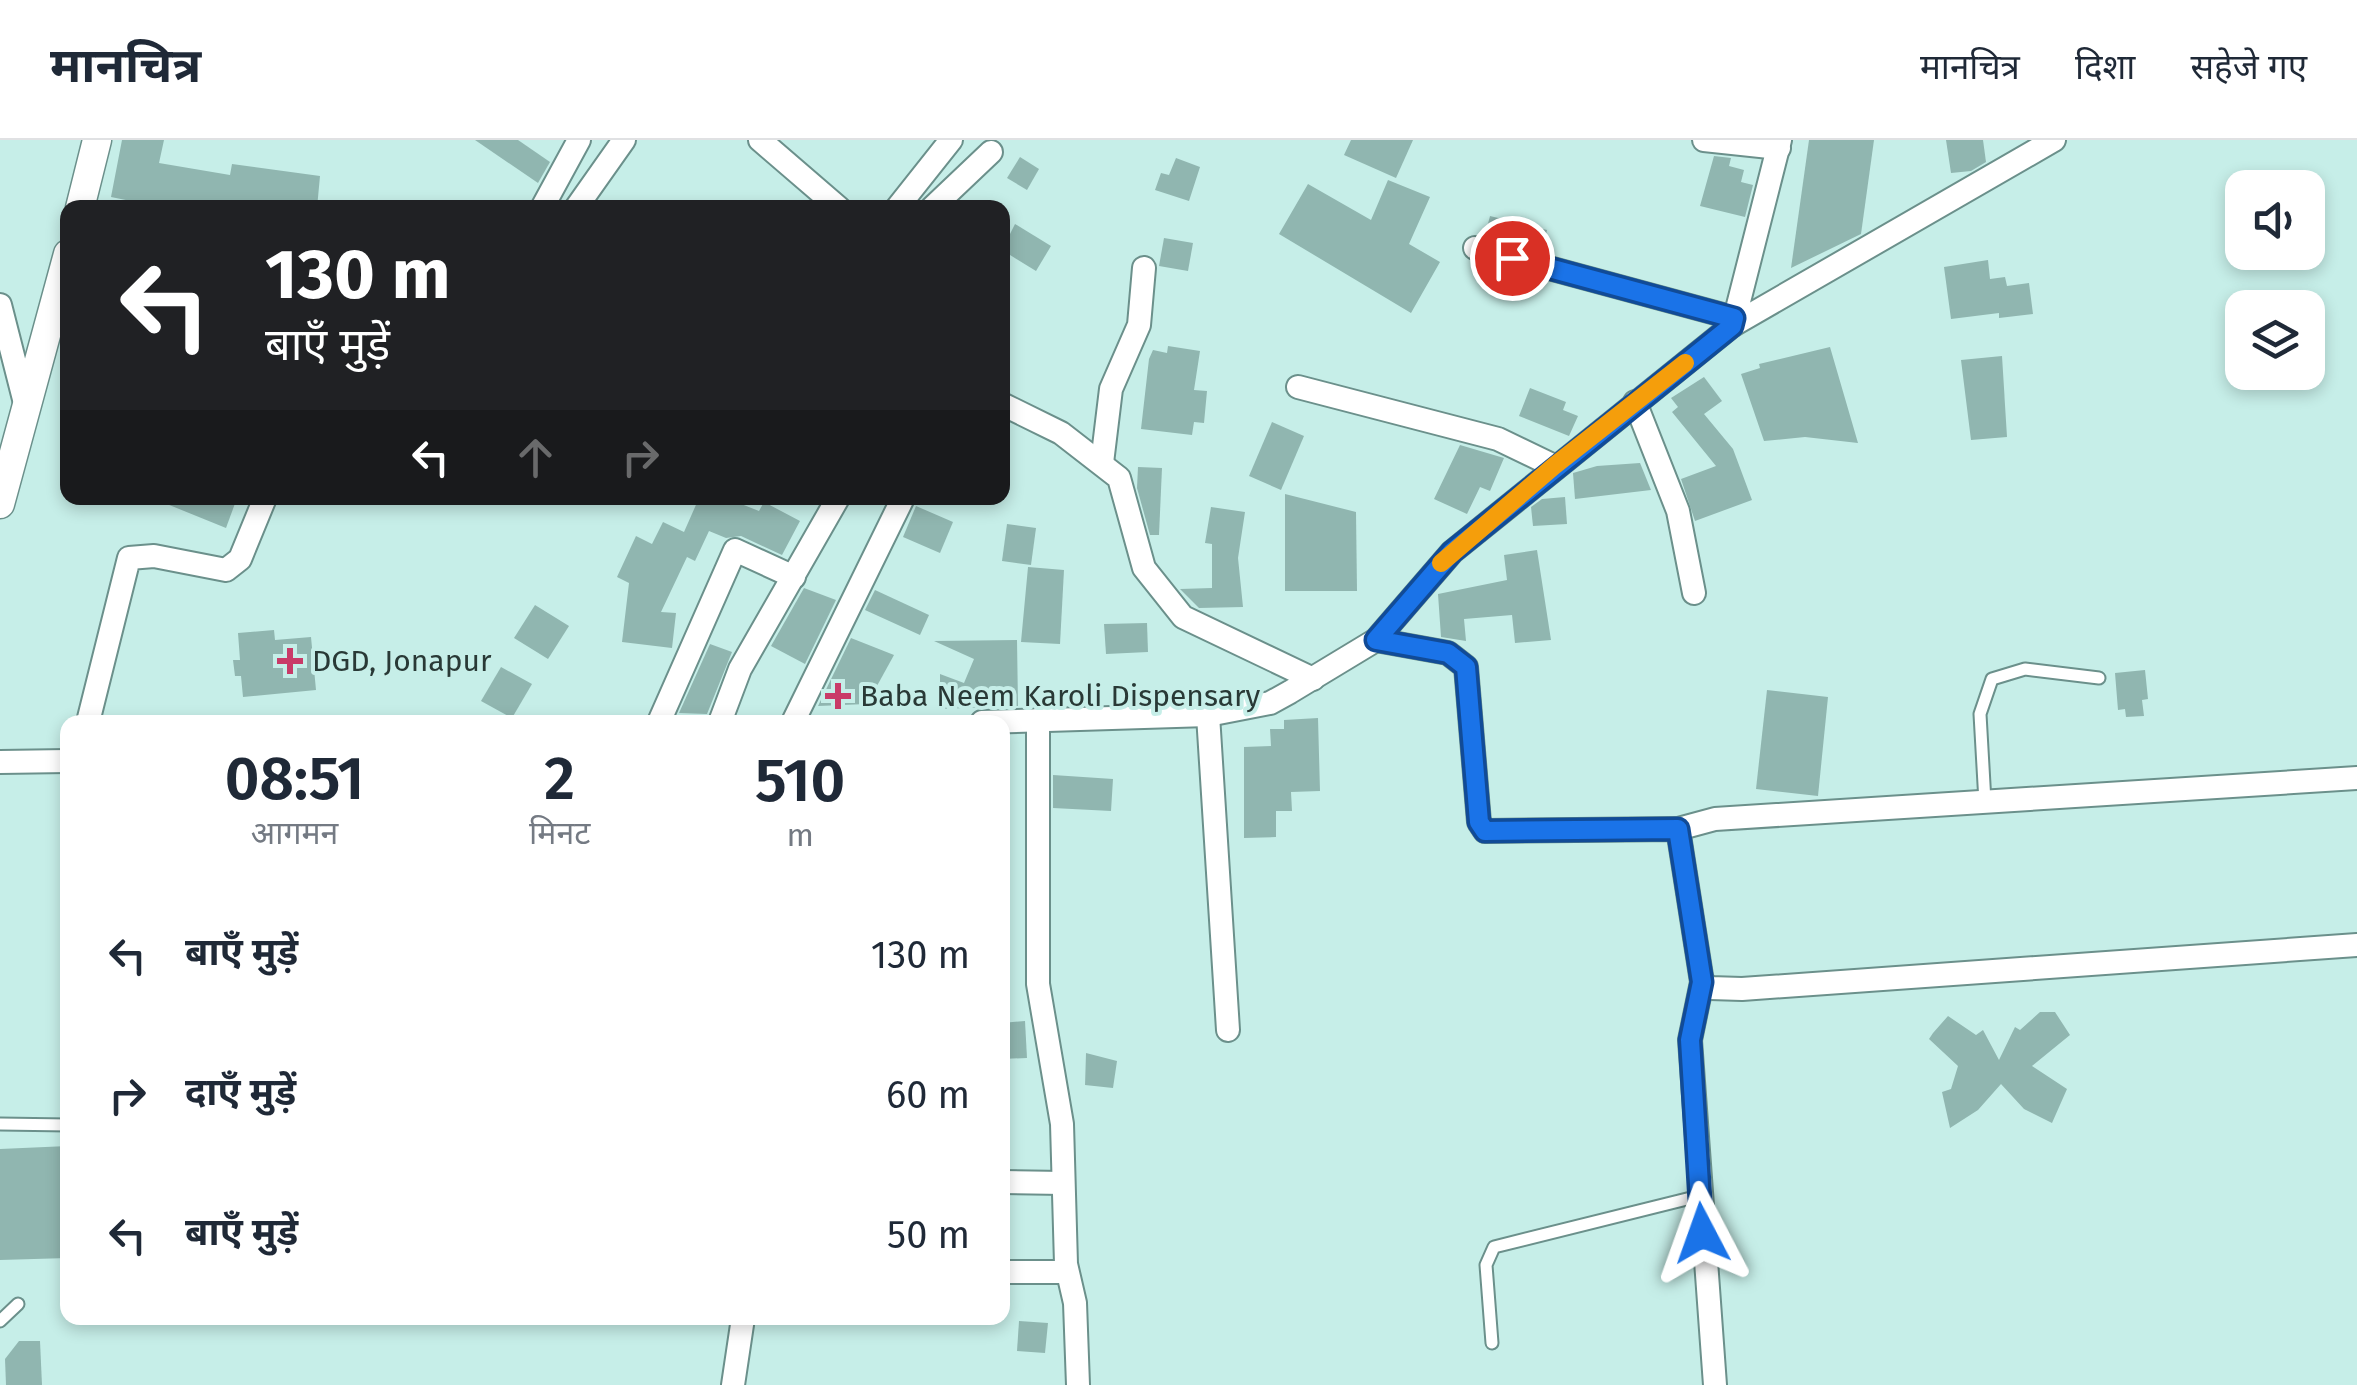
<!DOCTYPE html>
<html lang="hi">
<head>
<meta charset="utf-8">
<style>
	body { margin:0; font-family:"Fira Sans","Noto Sans Devanagari",sans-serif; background:#f6f6f7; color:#1f2937; height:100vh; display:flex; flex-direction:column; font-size:38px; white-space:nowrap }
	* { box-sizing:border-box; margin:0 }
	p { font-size:32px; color:#747a83 }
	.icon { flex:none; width:55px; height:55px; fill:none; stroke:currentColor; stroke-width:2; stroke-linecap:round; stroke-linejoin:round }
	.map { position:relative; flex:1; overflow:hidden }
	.panel { position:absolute; left:60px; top:575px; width:950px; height:610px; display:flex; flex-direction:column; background:#fff; border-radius:20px; box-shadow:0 5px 15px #0003 }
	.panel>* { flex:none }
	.guide { position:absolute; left:60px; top:60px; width:950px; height:305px; border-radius:20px; box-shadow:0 5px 15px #0003; background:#202124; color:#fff; overflow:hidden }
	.buttons { position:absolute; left:2225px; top:30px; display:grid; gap:20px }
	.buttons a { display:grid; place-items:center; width:100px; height:100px; border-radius:20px; background:#fff; box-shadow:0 5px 15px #0003; font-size:50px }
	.pin { position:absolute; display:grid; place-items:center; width:85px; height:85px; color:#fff; margin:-42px; border:5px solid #fff; border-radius:50%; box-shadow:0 2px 10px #0007 }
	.me { position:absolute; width:110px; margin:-55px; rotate:356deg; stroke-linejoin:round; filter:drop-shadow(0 0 8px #0008) }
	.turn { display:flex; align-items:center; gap:35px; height:210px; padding:0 40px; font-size:45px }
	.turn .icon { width:130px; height:130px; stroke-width:2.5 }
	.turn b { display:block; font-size:70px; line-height:85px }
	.lanes { display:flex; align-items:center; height:95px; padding:0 40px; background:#0003; justify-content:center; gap:50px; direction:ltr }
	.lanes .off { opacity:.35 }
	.eta { display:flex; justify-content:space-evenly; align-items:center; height:170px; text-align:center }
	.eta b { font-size:60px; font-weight:600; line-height:70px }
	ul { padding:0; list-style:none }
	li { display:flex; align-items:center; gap:30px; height:140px; padding:0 40px }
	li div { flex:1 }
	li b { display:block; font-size:38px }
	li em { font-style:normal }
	header { display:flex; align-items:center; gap:60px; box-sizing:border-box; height:140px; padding:0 50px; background:#fff; border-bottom:2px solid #e0e1e3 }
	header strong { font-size:48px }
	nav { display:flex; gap:55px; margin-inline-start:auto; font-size:35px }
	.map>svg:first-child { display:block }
	.building { fill:#90b6b0 }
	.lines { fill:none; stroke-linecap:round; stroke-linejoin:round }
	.service-casing { stroke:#6b908b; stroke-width:15 }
	.minor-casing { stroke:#6b908b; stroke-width:26 }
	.tertiary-casing { stroke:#6b908b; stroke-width:31 }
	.service { stroke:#fff; stroke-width:11 }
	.minor { stroke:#fff; stroke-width:22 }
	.tertiary { stroke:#fff; stroke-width:28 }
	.route-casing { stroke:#114b97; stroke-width:25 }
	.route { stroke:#1a73e8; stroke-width:18 }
	.slow { stroke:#f59e0b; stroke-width:18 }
	.poi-dot { fill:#c93b68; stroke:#c6eee8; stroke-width:4 }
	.labels { text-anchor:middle; stroke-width:8; stroke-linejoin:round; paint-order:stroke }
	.poi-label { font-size:30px; fill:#293936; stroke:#c6eee8; text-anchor:start }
</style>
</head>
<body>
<header>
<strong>मानचित्र</strong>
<nav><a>मानचित्र</a><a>दिशा</a><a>सहेजे गए</a></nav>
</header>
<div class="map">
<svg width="2357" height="1245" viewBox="0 0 2357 1245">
	<rect width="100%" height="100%" fill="#c6eee8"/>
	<g class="building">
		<path d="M122,0h42l-5,23 71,12 2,-11 88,12 -3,32h-152l-54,-11z"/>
		<path d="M475,0h43l32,22 -12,21z"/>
		<path d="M1351,0h62l-17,38 -52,-23z"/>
		<path d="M1809,0h65l-13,94 -70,34z"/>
		<path d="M1946,0h37l3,22 -15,9 -20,2z"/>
		<path d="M1714,16l17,2 -2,8 15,4 -3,12 12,3 -8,32 -45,-11z"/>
		<path d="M1020,17l19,12 -12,21 -20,-12z"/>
		<path d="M1176,18l24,9 -11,34 -34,-11 6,-17 8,2z"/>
		<path d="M1388,40l42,17 -21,47 31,18 -29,51 -132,-79 29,-50 63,36z"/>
		<path d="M1490,76l57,14 -5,21 -57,-16z"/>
		<path d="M1015,84l36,22 -15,25 -34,-21z"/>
		<path d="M1164,98l29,5 -5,28 -29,-5z"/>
		<path d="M1988,120l2,19 15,-2 2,9 22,-3 4,31 -34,4v-5l-48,6 -7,-52z"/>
		<path d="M1168,206l32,5 -6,39 13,1 -3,32 -10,-1 -2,13 -51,-6 8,-70 4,-9 14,3z"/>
		<path d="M1830,207l28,96 -53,-6 -41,4 -23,-67 19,-6 -1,-4z"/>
		<path d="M2002,216l5,81 -36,3 -10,-80z"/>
		<path d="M1704,237l18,24 -18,13 29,35 19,51 -57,21 -14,-42 35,-13 -44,-54 6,-5 -7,-9z"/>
		<path d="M1530,248l36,14 -3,8 15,6 -9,20 -50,-20z"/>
		<path d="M1272,282l32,14 -23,54 -32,-14z"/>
		<path d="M1460,305l44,13 -14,33 -10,-4 -13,27 -33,-15z"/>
		<path d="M1640,323l11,27 -76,9 -2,-26 24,-7z"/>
		<path d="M1138,327l24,1 -3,67h-9l-13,-47z"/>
		<path d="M1285,354l71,18 1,79h-72z"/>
		<path d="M1565,357l2,27 -34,2 -2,-19 11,-8z"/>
		<path d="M152,358h85l-11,30z"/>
		<path d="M699,358h27l33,13 5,-9 36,19 -18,34 -41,-19 -15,2 -17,-7 -14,30 -8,-4 -26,55 15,1 -4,35 -50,-6 7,-59 -12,-6 19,-41 16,8 11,-22 21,10z"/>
		<path d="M916,366l37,16 -13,31 -37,-16z"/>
		<path d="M1211,367l34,5 -7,46 5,49 -44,1 -19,-19 32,-1v-44l-7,-1z"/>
		<path d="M1007,384l29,4 -5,37 -29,-4z"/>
		<path d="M1537,410l14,90 -36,3 -3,-28 -48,4 2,22 -25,-4 -3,-43 69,-14 -3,-25z"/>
		<path d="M1028,427l36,3 -4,74 -39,-2z"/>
		<path d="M804,448l32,12 -31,64 -34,-18z"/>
		<path d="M875,450l54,25 -9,20 -55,-25z"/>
		<path d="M535,465l34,21 -21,33 -34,-21z"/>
		<path d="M1147,483l1,29 -42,2 -2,-30z"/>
		<path d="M274,490l1,10 36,-3 5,53 -73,7 -2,-21h-6l-2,-16h7l-2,-27z"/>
		<path d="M851,498l43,17 -27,49 -49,2z"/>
		<path d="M1017,500l1,66 -78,3v-35l24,9 10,-24 -40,-18z"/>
		<path d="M710,504l22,8 -25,62 -28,-1z"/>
		<path d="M501,527l31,17 -20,34 -31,-17z"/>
		<path d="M2145,530l3,29 -6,1 2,16 -18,1 -1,-8 -7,1 -3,-37z"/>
		<path d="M1767,550l61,7 -10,99 -62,-7z"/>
		<path d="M1318,578l2,73 -29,1 1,19h-16v26l-32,1v-91l27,-1 -1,-17h14v-9z"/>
		<path d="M1053,635l60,4 -2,32 -58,-3z"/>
		<path d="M2040,872h15l15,23 -38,31 35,23 -15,34 -28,-14 -23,-25 -23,26 -28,18 -8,-36 9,-3 7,-23 -29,-27 4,-6 15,-17 28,19 7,-5 16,30 16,-33 5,3z"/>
		<path d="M1025,881l2,37 -25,1v-36z"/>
		<path d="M1086,913l31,8 -4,27 -28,-3z"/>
		<path d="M68,1006v112l-68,2v-111z"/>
		<path d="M1019,1181l29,2 -3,30 -28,-2z"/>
		<path d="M19,1201h21l2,44h-36l-1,-26z"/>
	</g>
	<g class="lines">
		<defs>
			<g id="service">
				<path d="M1985,662l-5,-88 12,-35 33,-10 74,9"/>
				<path d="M0,984l68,1"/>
				<path d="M0,1181l18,-17"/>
				<path d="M1492,1203l-6,-78 8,-18 205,-51"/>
			</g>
			<g id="minor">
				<path d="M760,0l79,68"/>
				<path d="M1704,0l75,8"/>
				<path d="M542,68l37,-68"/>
				<path d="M576,68l48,-68"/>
				<path d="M897,68l54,-68"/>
				<path d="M932,68l59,-56"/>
				<path d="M1475,108l259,70"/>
				<path d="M0,165l25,98"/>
				<path d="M1733,185l47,-185"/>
				<path d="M1298,247l200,52 56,27"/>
				<path d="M1635,262l43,109 16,82"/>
				<path d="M1002,264l59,29 58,45 25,90 39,49 130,62"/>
				<path d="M1102,323l9,-74 28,-64 5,-57"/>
				<path d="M1376,500l72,13 18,14 13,155 6,9 193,-2 24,153 -12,58 25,345"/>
				<path d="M1208,575l20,315"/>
				<path d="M1038,580v264l24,140 4,140 9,39 3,82"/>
				<path d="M88,582l41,-164 25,-2 72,14 14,-11 25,-61"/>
				<path d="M659,582l76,-172 59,27"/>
				<path d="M720,582l20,-53 98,-171"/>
				<path d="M793,582l110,-224"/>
				<path d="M982,582l226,-7 62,-12 20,-11 86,-52 76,-88 281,-227 321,-185"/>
				<path d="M0,622l68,-1"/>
				<path d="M1678,689l37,-10 642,-41"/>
				<path d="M1702,842l8,6 32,1 615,-44"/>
				<path d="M1002,1042l61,1"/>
				<path d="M1002,1132h65"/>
				<path d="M733,1245l10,-67"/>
			</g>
			<g id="tertiary">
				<path d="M80,68l17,-68"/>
				<path d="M0,364l68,-250"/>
			</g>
		</defs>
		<use href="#service" class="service-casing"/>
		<use href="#minor" class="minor-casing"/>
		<use href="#tertiary" class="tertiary-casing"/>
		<use href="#service" class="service"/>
		<use href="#minor" class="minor"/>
		<use href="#tertiary" class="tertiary"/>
	</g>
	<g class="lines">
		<defs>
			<path id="route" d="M1512,118l222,60 -2,8 -280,226 -76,88 72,13 18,14 13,155 6,9 193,-2 24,153 -12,58 12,193"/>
		</defs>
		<use href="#route" class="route-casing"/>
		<use href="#route" class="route"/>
		<path class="slow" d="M1441,423l113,-97 131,-103"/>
	</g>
	<g class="poi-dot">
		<path d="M285 506h10v10h10v10h-10v10h-10v-10h-10v-10h10z"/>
		<path d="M833 541h10v10h10v10h-10v10h-10v-10h-10v-10h10z"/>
	</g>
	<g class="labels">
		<g class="poi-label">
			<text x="312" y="531">DGD, Jonapur</text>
			<text x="860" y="566">Baba Neem Karoli Dispensary</text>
		</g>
	</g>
</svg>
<div class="buttons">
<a><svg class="icon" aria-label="sound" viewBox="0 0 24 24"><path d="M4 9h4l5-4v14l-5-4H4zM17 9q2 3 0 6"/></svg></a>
<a><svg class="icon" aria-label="layers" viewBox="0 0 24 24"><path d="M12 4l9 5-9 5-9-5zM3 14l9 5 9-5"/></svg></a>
</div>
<div class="pin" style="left:1512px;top:118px;background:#d93025"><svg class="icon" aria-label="arrive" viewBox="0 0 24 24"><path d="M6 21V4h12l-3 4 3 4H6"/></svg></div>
<svg class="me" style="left:1702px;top:1093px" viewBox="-20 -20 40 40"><path d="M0-17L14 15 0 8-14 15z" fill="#1a73e8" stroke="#fff" stroke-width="4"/></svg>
<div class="guide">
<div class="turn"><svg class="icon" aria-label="left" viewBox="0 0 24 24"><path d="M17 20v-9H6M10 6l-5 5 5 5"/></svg><div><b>130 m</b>बाएँ मुड़ें</div></div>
<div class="lanes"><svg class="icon" aria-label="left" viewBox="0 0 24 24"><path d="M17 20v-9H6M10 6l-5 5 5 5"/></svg><svg class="icon off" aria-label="ahead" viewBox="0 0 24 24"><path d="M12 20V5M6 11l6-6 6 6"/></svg><svg class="icon off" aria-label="right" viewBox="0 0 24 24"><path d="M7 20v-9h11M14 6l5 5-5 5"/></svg></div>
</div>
<section class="panel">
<div class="eta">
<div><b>08:51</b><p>आगमन</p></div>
<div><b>2</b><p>मिनट</p></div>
<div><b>510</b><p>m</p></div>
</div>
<ul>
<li><svg class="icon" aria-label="left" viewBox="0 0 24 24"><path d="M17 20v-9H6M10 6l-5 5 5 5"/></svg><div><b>बाएँ मुड़ें</b></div><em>130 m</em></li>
<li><svg class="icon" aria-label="right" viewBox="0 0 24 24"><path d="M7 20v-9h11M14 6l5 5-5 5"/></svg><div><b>दाएँ मुड़ें</b></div><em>60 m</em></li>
<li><svg class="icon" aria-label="left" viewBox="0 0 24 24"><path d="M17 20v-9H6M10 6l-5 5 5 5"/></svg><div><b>बाएँ मुड़ें</b></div><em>50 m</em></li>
</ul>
</section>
</div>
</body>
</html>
